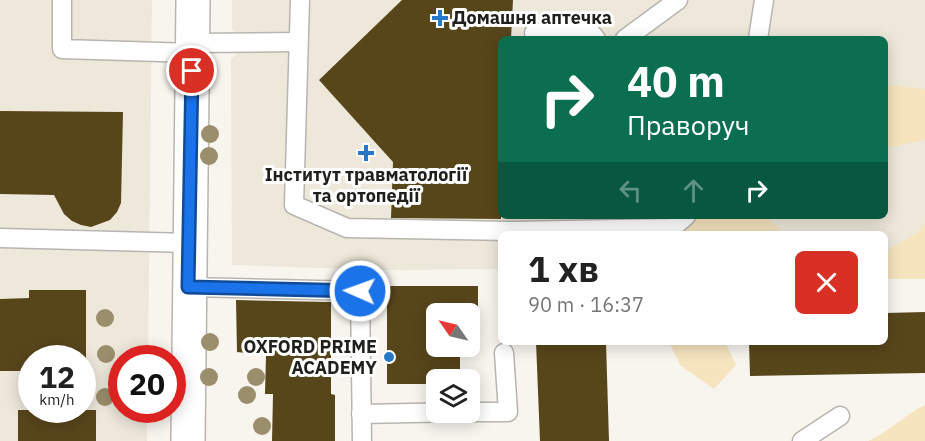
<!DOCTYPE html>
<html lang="uk">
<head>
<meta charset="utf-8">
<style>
	body { margin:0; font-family:"IBM Plex Sans",sans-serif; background:#f2f2f2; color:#222; height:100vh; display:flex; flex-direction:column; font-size:22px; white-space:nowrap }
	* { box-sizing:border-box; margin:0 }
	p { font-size:20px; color:#767676 }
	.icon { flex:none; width:33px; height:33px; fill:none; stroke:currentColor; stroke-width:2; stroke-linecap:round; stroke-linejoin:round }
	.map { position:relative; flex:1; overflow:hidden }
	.drawer { position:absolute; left:498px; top:231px; width:390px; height:114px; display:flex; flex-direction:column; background:#fff; border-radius:9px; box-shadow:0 3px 15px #0003 }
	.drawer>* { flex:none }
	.top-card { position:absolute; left:498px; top:36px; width:390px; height:183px; border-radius:9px; box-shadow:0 3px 15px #0003; background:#0b6e4f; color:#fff; overflow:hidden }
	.needle { width:39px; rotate:304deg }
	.tools { position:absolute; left:426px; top:303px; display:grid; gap:12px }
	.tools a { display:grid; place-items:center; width:54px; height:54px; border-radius:9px; background:#fff; box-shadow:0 3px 15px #0003; font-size:30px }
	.speed { position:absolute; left:18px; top:345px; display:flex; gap:12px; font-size:30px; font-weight:700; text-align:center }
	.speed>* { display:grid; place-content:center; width:78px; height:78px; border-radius:50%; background:#fff; box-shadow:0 3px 15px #0003; line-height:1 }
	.speed small { font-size:15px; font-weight:400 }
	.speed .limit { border:9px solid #d22; background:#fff; color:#111 }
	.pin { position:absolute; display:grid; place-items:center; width:51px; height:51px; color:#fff; margin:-26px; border:3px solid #fff; border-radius:50%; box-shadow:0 2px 6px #0007 }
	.me { position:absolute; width:66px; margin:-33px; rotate:272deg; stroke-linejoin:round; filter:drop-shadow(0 0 4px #0008) }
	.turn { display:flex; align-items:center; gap:21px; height:126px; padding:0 30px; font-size:27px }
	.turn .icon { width:78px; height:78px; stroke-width:2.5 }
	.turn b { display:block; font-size:42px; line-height:51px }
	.lanes { display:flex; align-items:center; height:57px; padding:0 30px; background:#0003; justify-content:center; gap:30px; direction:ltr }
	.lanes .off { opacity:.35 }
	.round { display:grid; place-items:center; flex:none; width:63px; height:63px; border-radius:9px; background:#f2f2f2 }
	.overview { display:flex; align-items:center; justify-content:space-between; height:102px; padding:0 30px }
	h1 { font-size:36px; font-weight:700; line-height:45px }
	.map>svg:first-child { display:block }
	.built { fill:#eee8db; fill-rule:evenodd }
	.green { fill:#f6e4bf }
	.building { fill:#58461b }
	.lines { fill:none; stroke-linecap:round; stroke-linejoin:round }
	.service-casing { stroke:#b8b5b0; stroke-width:21 }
	.secondary-casing { stroke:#b8b5b0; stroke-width:36 }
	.service { stroke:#fff; stroke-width:18 }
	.secondary { stroke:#fff; stroke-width:33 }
	.tree { fill:#9b8e6c }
	.route-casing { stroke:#114b97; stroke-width:15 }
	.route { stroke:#1a73e8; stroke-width:10 }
	.poi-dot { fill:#2779c7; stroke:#fff; stroke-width:2 }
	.labels { text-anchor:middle; stroke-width:6; stroke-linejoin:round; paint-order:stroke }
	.poi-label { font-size:18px; font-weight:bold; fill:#1f1f1c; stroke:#fff; text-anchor:start }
</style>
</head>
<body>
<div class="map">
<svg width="925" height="441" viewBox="0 0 925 441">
	<rect width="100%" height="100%" fill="#f8f5ef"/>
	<g class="built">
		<path d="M0,0h152l-4,358h-26v52h25v31h-147zM32,358h50v52h-50z"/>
		<path d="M232,0h693v267h-40v-33h-384v35l-119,1 -150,-5 -1,-206 7,-7v-17l-6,-5zM501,39h384v177h-384z"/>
	</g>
	<g class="green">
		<path d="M885,84l40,5v51l-40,8z"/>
		<path d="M672,216h98v4l15,14h-115z"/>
		<path d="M925,223v56h-40v-27l33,-20z"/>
		<path d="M669,342h56l11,23 -22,24 -34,-24z"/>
		<path d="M925,405v36h-57c21,-9 36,-26 57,-36z"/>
	</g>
	<g class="building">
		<path d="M402,0h111l-2,39h-10v180l-110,-1 2,-56 -74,-82z"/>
		<path d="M0,111l123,1 -2,91 -4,9 -7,8 -19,7 -10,-2 -9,-4 -8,-7 -10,-19 -54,-1z"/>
		<path d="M387,286h91v58h-8v-30h-34v32h24v34h-24v4h-49z"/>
		<path d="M29,290h57v68h-54v13h-32v-72l29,-1z"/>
		<path d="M236,300l95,2v92l4,1v46h-63l1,-47h-8l1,-39 -29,-3z"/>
		<path d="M925,312v61l-175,3 -1,-34h136v-29z"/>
		<path d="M536,342h70l3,99h-69z"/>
		<rect x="18" y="410" width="78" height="31"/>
	</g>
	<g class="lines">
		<defs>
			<g id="service">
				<path d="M62,0v49l131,4"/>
				<path d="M300,0l-6,205 53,23 166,3 159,-3 14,-12"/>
				<path d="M534,33h57l5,6"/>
				<path d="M625,39l53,-39"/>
				<path d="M758,39l6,-39"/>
				<path d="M193,43l104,-1"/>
				<path d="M0,238l189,5"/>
				<path d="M188,287l172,4 2,150"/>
				<path d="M470,412h38l-4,-59"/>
				<path d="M361,414l100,-2"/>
				<path d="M802,441l38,-25"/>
			</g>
			<path id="secondary" d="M188,441l5,-441"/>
		</defs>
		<use href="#service" class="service-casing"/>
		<use href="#secondary" class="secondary-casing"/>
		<use href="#service" class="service"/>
		<use href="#secondary" class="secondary"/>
	</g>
	<g class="tree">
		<circle cx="210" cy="134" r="9"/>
		<circle cx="209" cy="156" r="9"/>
		<circle cx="105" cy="318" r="9"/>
		<circle cx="210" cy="342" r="9"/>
		<circle cx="106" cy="354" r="9"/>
		<circle cx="209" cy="377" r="9"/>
		<circle cx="256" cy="377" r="9"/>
		<circle cx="247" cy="395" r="9"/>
		<circle cx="105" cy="397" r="9"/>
		<circle cx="262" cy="426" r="9"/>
	</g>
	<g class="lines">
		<defs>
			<path id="route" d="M192,71l-4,216 172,4"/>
		</defs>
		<use href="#route" class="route-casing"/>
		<use href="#route" class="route"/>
	</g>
	<g class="poi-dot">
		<path d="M437 9h6v6h6v6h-6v6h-6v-6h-6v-6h6z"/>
		<path d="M363 144h6v6h6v6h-6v6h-6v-6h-6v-6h6z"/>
		<circle cx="389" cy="357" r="6"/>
	</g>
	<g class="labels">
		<g class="poi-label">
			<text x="452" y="24">Домашня аптечка</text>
			<text x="366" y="181" text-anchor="middle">Інститут травматології<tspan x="366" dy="21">та ортопедії</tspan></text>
			<text x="377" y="353" text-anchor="end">OXFORD PRIME<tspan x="377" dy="21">ACADEMY</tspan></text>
		</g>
	</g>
</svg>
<div class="tools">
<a><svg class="needle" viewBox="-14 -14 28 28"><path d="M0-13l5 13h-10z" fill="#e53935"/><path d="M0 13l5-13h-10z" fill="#767676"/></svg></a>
<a><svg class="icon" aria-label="layers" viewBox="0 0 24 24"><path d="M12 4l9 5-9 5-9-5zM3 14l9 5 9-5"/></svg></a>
</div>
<div class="speed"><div>12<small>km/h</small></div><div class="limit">20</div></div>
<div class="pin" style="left:192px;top:71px;background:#d93025"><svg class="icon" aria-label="arrive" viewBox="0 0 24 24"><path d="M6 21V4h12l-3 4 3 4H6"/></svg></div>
<svg class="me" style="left:360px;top:291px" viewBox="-20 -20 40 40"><circle r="17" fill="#1a73e8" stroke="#fff" stroke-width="3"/><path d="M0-11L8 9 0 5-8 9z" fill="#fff"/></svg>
<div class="top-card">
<div class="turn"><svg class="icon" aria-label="right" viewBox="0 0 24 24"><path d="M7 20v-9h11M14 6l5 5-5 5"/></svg><div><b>40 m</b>Праворуч</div></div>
<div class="lanes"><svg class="icon off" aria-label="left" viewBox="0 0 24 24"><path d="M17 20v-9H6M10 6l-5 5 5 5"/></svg><svg class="icon off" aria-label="ahead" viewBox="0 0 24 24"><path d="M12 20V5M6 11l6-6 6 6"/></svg><svg class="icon" aria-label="right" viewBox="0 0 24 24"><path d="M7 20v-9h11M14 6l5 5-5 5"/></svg></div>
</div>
<section class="drawer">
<div class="overview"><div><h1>1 хв</h1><p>90 m · 16:37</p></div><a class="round" style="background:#d93025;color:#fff"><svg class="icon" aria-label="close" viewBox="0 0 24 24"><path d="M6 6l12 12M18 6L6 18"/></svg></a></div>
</section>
</div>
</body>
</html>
